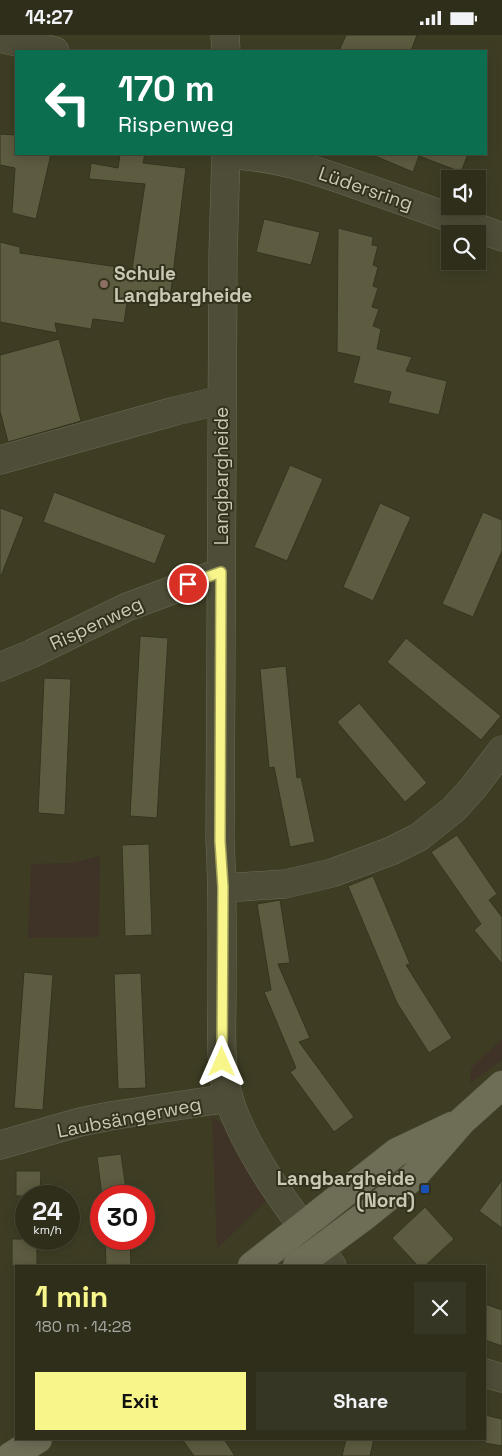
<!DOCTYPE html>
<html lang="en">
<head>
<meta charset="utf-8">
<style>
	body { margin:0; font-family:"Space Grotesk",sans-serif; background:#363624; color:#f1f3f6; height:100vh; display:flex; flex-direction:column; font-size:19px; white-space:nowrap }
	* { box-sizing:border-box; margin:0 }
	p { font-size:16px; color:#a7a8a3 }
	.icon { flex:none; width:28px; height:28px; fill:none; stroke:currentColor; stroke-width:2; stroke-linecap:round; stroke-linejoin:round }
	.map { position:relative; flex:1; overflow:hidden }
	.side { position:absolute; left:15px; top:1230px; width:471px; height:175px; display:flex; flex-direction:column; background:#2e2e1b; border-radius:0px; box-shadow:0 2px 12px #0003,0 0 0 1px #494a3a }
	.side>* { flex:none }
	.guide { position:absolute; left:15px; top:15px; width:472px; height:105px; border-radius:0px; box-shadow:0 2px 12px #0003,0 0 0 1px #494a3a; background:#0b6e4f; color:#fff; overflow:hidden }
	.controls { position:absolute; left:441px; top:135px; display:grid; gap:10px }
	.controls a { display:grid; place-items:center; width:45px; height:45px; border-radius:0px; background:#2e2e1b; box-shadow:0 2px 12px #0003,0 0 0 1px #494a3a; font-size:25px }
	.speed { position:absolute; left:15px; top:1150px; display:flex; gap:10px; font-size:25px; font-weight:700; text-align:center }
	.speed>* { display:grid; place-content:center; width:65px; height:65px; border-radius:50%; background:#2e2e1b; box-shadow:0 2px 12px #0003,0 0 0 1px #494a3a; line-height:1 }
	.speed small { font-size:12px; font-weight:400 }
	.speed .limit { border:8px solid #d22; background:#fff; color:#111 }
	.pin { position:absolute; display:grid; place-items:center; width:42px; height:42px; color:#fff; margin:-21px; border:2px solid #fff; border-radius:50%; box-shadow:0 1px 5px #0007 }
	.me { position:absolute; width:55px; margin:-28px; rotate:0deg; stroke-linejoin:round; filter:drop-shadow(0 0 4px #0008) }
	.turn { display:flex; align-items:center; gap:18px; height:105px; padding:0 20px; font-size:22px }
	.turn .icon { width:65px; height:65px; stroke-width:2.5 }
	.turn b { display:block; font-size:35px; line-height:42px }
	.round { display:grid; place-items:center; flex:none; width:52px; height:52px; border-radius:0px; background:#363624 }
	.overview { display:flex; align-items:center; justify-content:space-between; height:85px; padding:0 20px }
	h1 { font-size:30px; font-weight:700; line-height:38px; color:#f8f68a }
	.button { display:flex; gap:10px; margin-top:auto; padding:10px 20px }
	.button a { flex:1; height:58px; border-radius:0px; background:#f8f68a; color:#111; font-size:20px; font-weight:700; line-height:58px; text-align:center }
	.button a+a { background:#363624; color:#f1f3f6 }
	.status { display:flex; justify-content:space-between; align-items:center; height:35px; padding:0 25px; background:#2e2e1b; direction:ltr }
	.status svg { height:14px; fill:currentColor }
	.map>svg:first-child { display:block }
	.green { fill:#3f3226 }
	.building { fill:#5d5c40; stroke:#35341f }
	.lines { fill:none; stroke-linecap:round; stroke-linejoin:round }
	.minor-casing { stroke:#6c6b56; stroke-width:29 }
	.major-casing { stroke:#5a5944; stroke-width:29 }
	.minor { stroke:#4e4d38; stroke-width:28 }
	.major { stroke:#6e6d56; stroke-width:28 }
	.route-casing { stroke:#a1a05a; stroke-width:12 }
	.route { stroke:#f8f68a; stroke-width:9 }
	.education-dot { fill:#8d6e63; stroke:#33321d; stroke-width:2 }
	.transit-dot { fill:#1a4fb4; stroke:#33321d; stroke-width:2 }
	.labels { text-anchor:middle; stroke-width:4; stroke-linejoin:round; paint-order:stroke }
	.street-label { font-size:19px; fill:#c9c9b4; stroke:#33321d }
	.poi-label { font-size:19px; font-weight:bold; fill:#c9c9b4; stroke:#33321d; text-anchor:start }
</style>
</head>
<body>
<div class="status"><b>14:27</b><svg viewBox="0 0 49 12"><path d="M0 12V9h3v3zM5 12V6h3v6zM10 12V3h3v9zM15 12V0h3v12zM26 1h20v11H26zM47 4h2v5h-2z"/></svg></div>
<div class="map">
<svg width="502" height="1421" viewBox="0 0 502 1421">
	<rect width="100%" height="100%" fill="#3e3d24"/>
	<g class="green">
		<path d="M100,821l-1,81 -71,1 3,-74 41,-1z"/>
		<path d="M502,1004v21l-32,23 1,-15z"/>
		<path d="M212,1082l15,11 41,71 -51,50z"/>
	</g>
	<g class="building">
		<path d="M346,0h71l-6,16h-72z"/>
		<path d="M0,99l16,1v19h35l-15,65 -24,-6 3,-45 -15,-3z"/>
		<path d="M120,119h25l-2,9 43,5 -16,131 -42,-3 -4,27 -31,-4 -2,10 -36,-6 2,10 -57,-11v-80l20,5v6l112,16 13,-85 -56,-5 2,-16 27,5z"/>
		<path d="M370,119h98l-7,18 -42,-16 -6,16z"/>
		<path d="M264,184l56,13 -9,33 -55,-13z"/>
		<path d="M338,193l35,9 -1,8 6,1 -5,19 5,2 -5,19 5,2 -6,19 7,2 -6,17 8,3 -4,20 35,8 -6,14 41,10 -8,34 -51,-12 3,-11 -38,-9 7,-26 -23,-5z"/>
		<path d="M59,304l22,82 -73,21 -8,-31v-56z"/>
		<path d="M290,430l33,14 -36,82 -33,-14z"/>
		<path d="M54,457l112,43 -11,29 -112,-42z"/>
		<path d="M380,468l31,14 -38,84 -30,-14z"/>
		<path d="M0,473l24,9 -23,59 -1,-1z"/>
		<path d="M483,477l19,8v31l-29,66 -31,-13z"/>
		<path d="M140,601l28,2 -11,180 -27,-2z"/>
		<path d="M406,603l95,78 -20,24 -94,-78z"/>
		<path d="M286,631l11,112 4,-1 14,65 -25,5 -16,-80 -5,1 -9,-99z"/>
		<path d="M44,643l27,1 -6,136 -27,-2z"/>
		<path d="M359,668l68,80 -22,19 -68,-80z"/>
		<path d="M457,800l40,59 -8,6 13,17v47l-28,-34 7,-6 -50,-72z"/>
		<path d="M149,809l3,91 -27,1 -3,-91z"/>
		<path d="M373,841l37,88 -4,1 46,73 -23,15 -32,-50 -49,-117z"/>
		<path d="M280,865l10,63 -12,1 32,74 -11,4 55,75 -20,15 -44,-60 6,-4 -32,-76 7,-2 -14,-86z"/>
		<path d="M24,937l29,3 -10,135 -29,-2z"/>
		<path d="M141,938l5,115 -28,1 -4,-115z"/>
		<path d="M121,1119l6,42h-25l-5,-39z"/>
		<path d="M16,1136h25l-1,25h-24z"/>
		<path d="M502,1145v48l-23,-17z"/>
		<path d="M425,1172l29,32 -29,27h-7l-26,-28z"/>
		<rect x="12" y="1204" width="25" height="27"/>
		<path d="M105,1204h25l1,27h-25z"/>
		<path d="M485,1269l17,6v36l-17,-6z"/>
		<path d="M485,1380l17,4v27l-17,-3z"/>
		<path d="M182,1404h42l11,17h-41z"/>
		<path d="M346,1404h28l-4,17h-28z"/>
	</g>
	<g class="lines">
		<defs>
			<g id="minor">
				<path d="M225,0l1,16"/>
				<path d="M0,3l55,13"/>
				<path d="M226,119l-3,101 -3,586c3,51 2,101 2,152 0,36 -3,71 7,106 18,57 67,119 103,167"/>
				<path d="M226,120c50,0 94,17 140,33 46,16 91,32 136,49"/>
				<path d="M0,425l175,-49 47,-11"/>
				<path d="M0,632l31,-13 96,-47 94,-35"/>
				<path d="M223,853l62,-4 47,-11 59,-22 28,-14 35,-28 19,-21 29,-38"/>
				<path d="M0,1110l80,-23 30,-6 119,-18"/>
				<path d="M485,1338l17,5"/>
			</g>
			<g id="major">
				<path d="M252,1231l145,-114 55,-26"/>
				<path d="M297,1231l69,-51 48,-39 48,-55 40,-36"/>
				<path d="M11,1421l27,-17"/>
			</g>
		</defs>
		<use href="#minor" class="minor-casing"/>
		<use href="#major" class="major-casing"/>
		<use href="#minor" class="minor"/>
		<use href="#major" class="major"/>
	</g>
	<g class="lines">
		<defs>
			<path id="route" d="M188,549l33,-12 -1,269 3,46 -1,175"/>
		</defs>
		<use href="#route" class="route-casing"/>
		<use href="#route" class="route"/>
	</g>
	<circle class="education-dot" cx="104" cy="249" r="5"/>
	<rect class="transit-dot" x="420" y="1149" width="10" height="10" rx="2.5"/>
	<g class="labels">
		<g class="street-label">
			<text transform="translate(366 153) rotate(19)" y="7">Lüdersring</text>
			<text transform="translate(221 441) rotate(-90)" y="7">Langbargheide</text>
			<text transform="translate(96 588) rotate(-25)" y="7">Rispenweg</text>
			<text transform="translate(129 1082) rotate(-11)" y="7">Laubsängerweg</text>
		</g>
		<g class="poi-label">
			<text x="114" y="245">Schule<tspan x="114" dy="22">Langbargheide</tspan></text>
			<text x="415" y="1150" text-anchor="end">Langbargheide<tspan x="415" dy="22">(Nord)</tspan></text>
		</g>
	</g>
</svg>
<div class="controls">
<a><svg class="icon" aria-label="sound" viewBox="0 0 24 24"><path d="M4 9h4l5-4v14l-5-4H4zM17 9q2 3 0 6"/></svg></a>
<a><svg class="icon" aria-label="search" viewBox="0 0 24 24"><circle cx="10" cy="10" r="6"/><path d="M15 15l6 6"/></svg></a>
</div>
<div class="speed"><div>24<small>km/h</small></div><div class="limit">30</div></div>
<div class="pin" style="left:188px;top:549px;background:#d93025"><svg class="icon" aria-label="arrive" viewBox="0 0 24 24"><path d="M6 21V4h12l-3 4 3 4H6"/></svg></div>
<svg class="me" style="left:222px;top:1027px" viewBox="-20 -20 40 40"><path d="M0-17L14 15 0 8-14 15z" fill="#f8f68a" stroke="#fff" stroke-width="4"/></svg>
<div class="guide">
<div class="turn"><svg class="icon" aria-label="left" viewBox="0 0 24 24"><path d="M17 20v-9H6M10 6l-5 5 5 5"/></svg><div><b>170 m</b>Rispenweg</div></div>
</div>
<section class="side">
<div class="overview"><div><h1>1 min</h1><p>180 m · 14:28</p></div><a class="round"><svg class="icon" aria-label="close" viewBox="0 0 24 24"><path d="M6 6l12 12M18 6L6 18"/></svg></a></div>
<div class="button"><a>Exit</a><a>Share</a></div>
</section>
</div>
</body>
</html>
